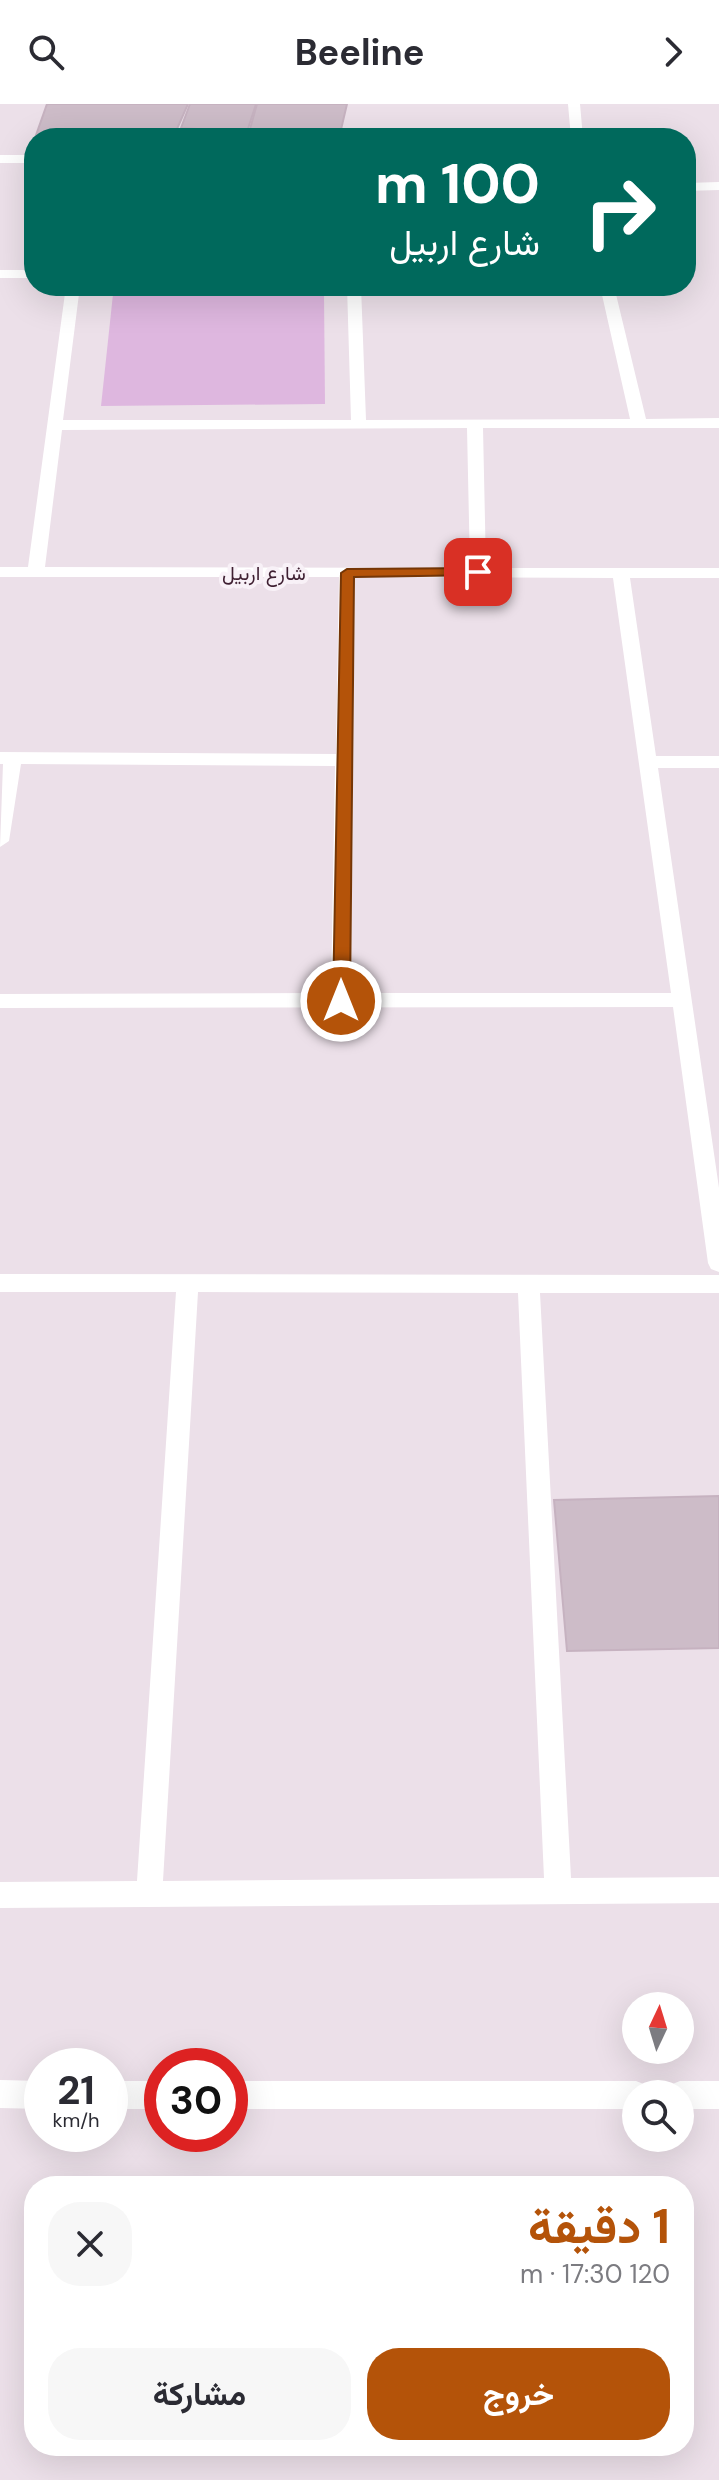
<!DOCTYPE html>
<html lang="ar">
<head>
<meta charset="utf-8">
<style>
	body { margin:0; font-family:"DM Sans",Vazirmatn,sans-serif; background:#f7f7f7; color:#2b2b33; direction:rtl; height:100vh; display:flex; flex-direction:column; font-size:30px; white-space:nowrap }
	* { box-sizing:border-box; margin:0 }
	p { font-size:26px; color:#7c7c81 }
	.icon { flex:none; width:44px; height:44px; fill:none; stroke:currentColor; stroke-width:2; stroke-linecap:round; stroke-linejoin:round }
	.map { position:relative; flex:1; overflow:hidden; direction:ltr }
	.details { position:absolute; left:24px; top:2072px; width:670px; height:280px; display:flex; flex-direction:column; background:#fff; border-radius:32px; box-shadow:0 8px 32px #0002; direction:rtl }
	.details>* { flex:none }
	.guide { position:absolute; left:24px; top:24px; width:672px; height:168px; border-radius:32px; box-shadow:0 8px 32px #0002; direction:rtl; background:#00695c; color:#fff; overflow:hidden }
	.needle { width:52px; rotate:4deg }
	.buttons { position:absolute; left:622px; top:1888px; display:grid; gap:16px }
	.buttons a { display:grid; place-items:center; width:72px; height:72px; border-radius:50%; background:#fff; box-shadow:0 8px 32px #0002; font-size:40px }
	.speed { position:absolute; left:24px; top:1944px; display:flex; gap:16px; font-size:40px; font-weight:700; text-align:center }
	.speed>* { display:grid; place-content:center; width:104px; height:104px; border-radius:50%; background:#fff; box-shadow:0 8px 32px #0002; line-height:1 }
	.speed small { font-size:20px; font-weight:400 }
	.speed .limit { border:12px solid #d22; background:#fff; color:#111 }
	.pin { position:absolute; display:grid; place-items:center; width:68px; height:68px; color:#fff; margin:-34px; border-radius:16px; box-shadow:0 4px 12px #0006 }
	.me { position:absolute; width:88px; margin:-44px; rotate:0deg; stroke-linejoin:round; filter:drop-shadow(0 0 6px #0008) }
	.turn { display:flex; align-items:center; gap:28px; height:168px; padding:0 24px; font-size:36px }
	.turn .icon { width:104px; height:104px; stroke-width:2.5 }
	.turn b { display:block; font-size:56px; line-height:68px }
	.round { display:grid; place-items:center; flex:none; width:84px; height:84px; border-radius:32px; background:#f7f7f7 }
	.head { display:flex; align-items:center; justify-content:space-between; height:136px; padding:0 24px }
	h1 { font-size:48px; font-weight:700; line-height:60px; color:#b45309 }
	.action { display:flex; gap:16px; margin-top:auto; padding:16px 24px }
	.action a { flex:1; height:92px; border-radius:32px; background:#b45309; color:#fff; font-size:32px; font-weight:700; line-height:92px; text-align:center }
	.action a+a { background:#f7f7f7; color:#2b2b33 }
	header { display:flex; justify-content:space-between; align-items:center; height:104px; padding:0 24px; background:#fff; font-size:36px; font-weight:700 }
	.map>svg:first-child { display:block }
	.green { fill:#deb7df }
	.building { fill:#cdbcc8; stroke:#c6b2c0; stroke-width:2 }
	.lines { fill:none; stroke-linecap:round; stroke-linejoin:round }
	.minor { fill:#fff; fill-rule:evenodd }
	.route { fill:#b45309; stroke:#753606; stroke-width:2 }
	.labels { text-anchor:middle; stroke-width:8; stroke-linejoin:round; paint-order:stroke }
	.far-street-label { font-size:20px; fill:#3e1f31; stroke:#f8f1f7 }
</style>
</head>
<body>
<header><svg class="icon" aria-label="forward" viewBox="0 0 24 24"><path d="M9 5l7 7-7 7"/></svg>Beeline<svg class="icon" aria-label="search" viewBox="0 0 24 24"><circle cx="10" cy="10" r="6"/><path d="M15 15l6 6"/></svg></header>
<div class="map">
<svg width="719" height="2376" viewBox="0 0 719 2376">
	<rect width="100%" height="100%" fill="#ece0e9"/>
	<path class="green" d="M324,188l1,112 -224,2 12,-112z"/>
	<g class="building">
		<path d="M47,0h141l-15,34h-138z"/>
		<path d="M190,0h66l-9,28 -66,-4z"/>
		<path d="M257,0h90l-8,34 -91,-2z"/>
		<path d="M719,1392v152l-152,3 -13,-151z"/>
	</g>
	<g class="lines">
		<g class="minor">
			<path d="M568,0h12l3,34h-12z"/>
			<rect x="0" y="51" width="34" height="8"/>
			<path d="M719,78v8l-33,1v-8z"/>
			<rect x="0" y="166" width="34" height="8"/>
			<path d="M66,182h14l-17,134h288l-4,-134h14l5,134 264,-1 -30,-133h14l32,133 73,-1v10h-236l3,140h233v10h-89l26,178h63v12h-61l61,420v84l-8,-3 -3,-6 -35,-256 -673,1v-14l331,-1 4,-227 -314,-2 -12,77 -9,6 3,-83h-3v-12l336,2 3,-177h-339v-10h28zM467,324l3,140 -425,-1 17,-137zM355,473l258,1 58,415h-320z"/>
			<path d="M0,1170l719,1v18h-179l31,585 148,-1v26l-719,5v-26l137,-1 39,-589h-176zM198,1188l320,1 26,585 -381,3z"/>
			<path d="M0,1976l42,1v28l-42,-1z"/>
			<rect x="110" y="1977" width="52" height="28"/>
			<path d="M230,1977h406l10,4 4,9h-14v15h-406z"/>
			<path d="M680,1977h39v28h-39v-15h-14l4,-9z"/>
		</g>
	</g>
	<path class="route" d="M478,464l4,1v6l-128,2 -4,424 -3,4h-11l-3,-4 8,-428 6,-4z"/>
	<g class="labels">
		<g class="far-street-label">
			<text x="264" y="476">شارع اربيل</text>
		</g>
	</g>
</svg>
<div class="buttons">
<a><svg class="needle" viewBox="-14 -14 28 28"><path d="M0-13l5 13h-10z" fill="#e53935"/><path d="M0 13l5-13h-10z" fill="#7c7c81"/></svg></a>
<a><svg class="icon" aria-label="search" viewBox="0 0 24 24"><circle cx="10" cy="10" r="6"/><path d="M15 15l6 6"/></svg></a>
</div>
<div class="speed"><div>21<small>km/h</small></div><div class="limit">30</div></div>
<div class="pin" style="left:478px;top:468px;background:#d93025"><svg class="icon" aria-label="arrive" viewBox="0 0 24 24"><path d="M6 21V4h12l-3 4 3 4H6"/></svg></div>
<svg class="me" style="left:341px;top:897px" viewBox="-20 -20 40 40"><circle r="17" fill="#b45309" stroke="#fff" stroke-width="3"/><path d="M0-11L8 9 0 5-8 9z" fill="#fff"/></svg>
<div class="guide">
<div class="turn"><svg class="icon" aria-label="right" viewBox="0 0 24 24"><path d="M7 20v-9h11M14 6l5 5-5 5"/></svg><div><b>100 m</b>شارع اربيل</div></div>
</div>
<section class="details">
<div class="head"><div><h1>1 دقيقة</h1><p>120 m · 17:30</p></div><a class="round"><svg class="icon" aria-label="close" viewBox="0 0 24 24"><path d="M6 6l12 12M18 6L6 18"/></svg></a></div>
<div class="action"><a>خروج</a><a>مشاركة</a></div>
</section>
</div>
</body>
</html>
